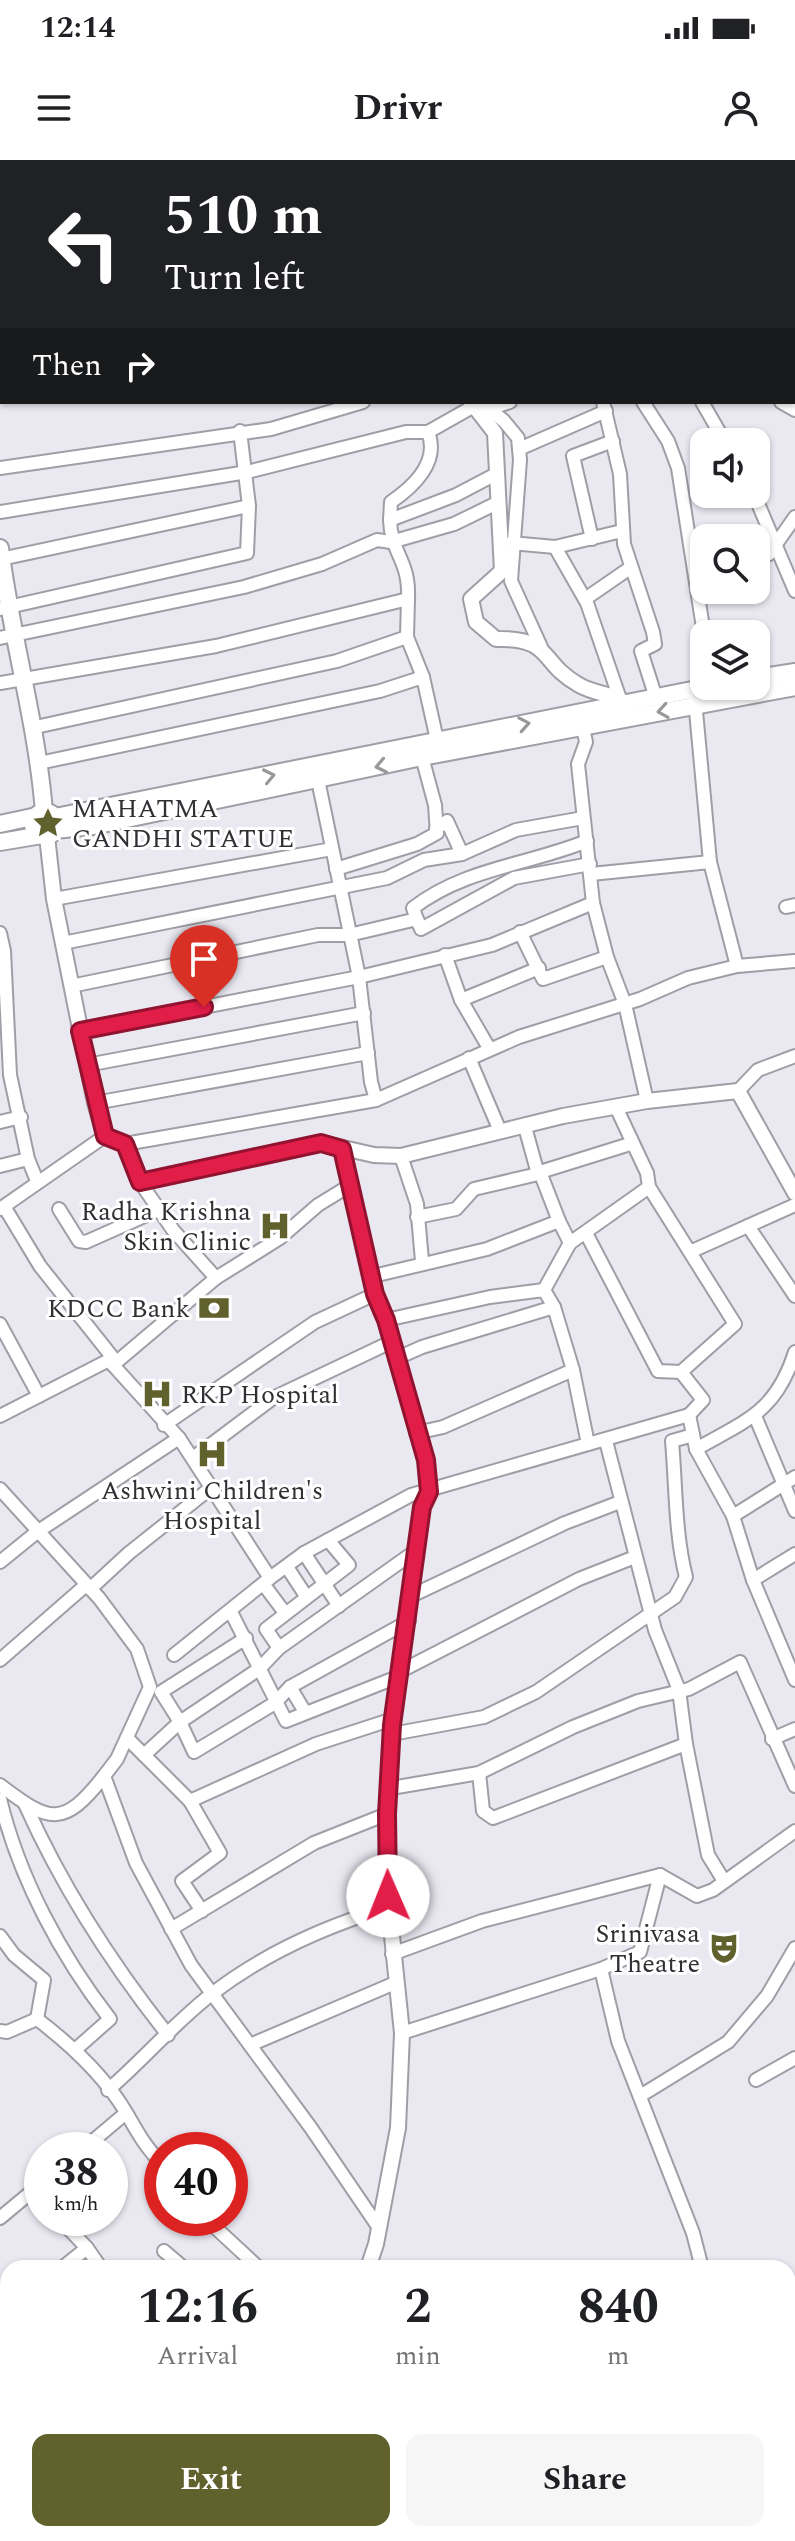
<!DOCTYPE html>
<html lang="en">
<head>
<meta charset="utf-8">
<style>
	body { margin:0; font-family:Spectral,serif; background:#f6f6f6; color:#202124; height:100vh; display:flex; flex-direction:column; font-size:30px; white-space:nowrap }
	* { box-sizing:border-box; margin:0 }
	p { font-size:26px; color:#757577 }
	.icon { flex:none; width:44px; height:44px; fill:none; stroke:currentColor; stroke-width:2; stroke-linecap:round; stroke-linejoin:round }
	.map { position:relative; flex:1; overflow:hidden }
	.sheet { position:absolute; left:0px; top:2100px; width:796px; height:282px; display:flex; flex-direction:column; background:#fff; border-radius:24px 24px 0 0; box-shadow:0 2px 6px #0004 }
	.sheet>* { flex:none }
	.guide { position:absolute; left:0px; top:0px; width:796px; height:244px; box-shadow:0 2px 6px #0004; background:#202124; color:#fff; overflow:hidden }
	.controls { position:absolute; left:690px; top:268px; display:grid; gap:16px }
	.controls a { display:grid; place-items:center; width:80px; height:80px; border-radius:16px; background:#fff; box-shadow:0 2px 6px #0004; font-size:40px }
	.speed { position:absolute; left:24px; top:1972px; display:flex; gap:16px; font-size:40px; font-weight:700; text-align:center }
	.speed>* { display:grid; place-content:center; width:104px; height:104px; border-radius:50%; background:#fff; box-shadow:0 2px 6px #0004; line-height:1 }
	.speed small { font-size:20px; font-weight:400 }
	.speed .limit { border:12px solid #d22; background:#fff; color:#111 }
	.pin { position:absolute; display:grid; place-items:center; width:68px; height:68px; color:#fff; margin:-82px -34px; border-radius:50% 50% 50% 0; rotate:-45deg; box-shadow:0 0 8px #0007 }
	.pin .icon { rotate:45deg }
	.me { position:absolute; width:88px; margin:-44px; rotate:359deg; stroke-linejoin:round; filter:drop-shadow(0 0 6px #0008) }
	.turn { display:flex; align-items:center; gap:28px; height:168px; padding:0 32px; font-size:36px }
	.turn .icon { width:104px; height:104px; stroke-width:2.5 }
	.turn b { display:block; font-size:56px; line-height:68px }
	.then { display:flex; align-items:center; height:76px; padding:0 32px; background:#0003; gap:16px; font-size:30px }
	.eta { display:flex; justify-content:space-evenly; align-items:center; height:136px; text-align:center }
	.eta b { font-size:48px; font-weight:700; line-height:56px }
	.cta { display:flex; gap:16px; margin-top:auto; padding:16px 32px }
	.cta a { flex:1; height:92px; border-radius:16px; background:#61612e; color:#fff; font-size:32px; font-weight:700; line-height:92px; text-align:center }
	.cta a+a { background:#f6f6f6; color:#202124 }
	.status { display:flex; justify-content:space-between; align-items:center; height:56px; padding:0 40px; background:#fff; direction:ltr }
	.status svg { height:22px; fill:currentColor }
	header { display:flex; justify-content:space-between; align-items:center; height:104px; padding:0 32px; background:#fff; font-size:36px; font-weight:700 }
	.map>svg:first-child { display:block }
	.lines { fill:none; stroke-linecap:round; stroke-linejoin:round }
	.minor-casing { stroke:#9f9ea6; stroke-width:16 }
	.tertiary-casing { stroke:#9f9ea6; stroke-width:18 }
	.secondary-casing { stroke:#9f9ea6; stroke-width:20 }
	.minor { stroke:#fff; stroke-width:12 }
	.tertiary { stroke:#fff; stroke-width:14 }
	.secondary { stroke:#fff; stroke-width:16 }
	.oneway { stroke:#98989a }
	.route-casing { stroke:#92132f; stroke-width:20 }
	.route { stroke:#e11d48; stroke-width:14 }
	.labels { text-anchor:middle; stroke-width:6; stroke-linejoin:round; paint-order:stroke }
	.poi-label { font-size:26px; fill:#303034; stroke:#fff; text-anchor:end }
</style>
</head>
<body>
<div class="status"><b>12:14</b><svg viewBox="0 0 49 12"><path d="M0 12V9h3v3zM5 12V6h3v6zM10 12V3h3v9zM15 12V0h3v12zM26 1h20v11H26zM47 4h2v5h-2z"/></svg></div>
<header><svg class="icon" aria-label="menu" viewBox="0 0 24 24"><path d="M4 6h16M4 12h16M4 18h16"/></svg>Drivr<svg class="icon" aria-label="person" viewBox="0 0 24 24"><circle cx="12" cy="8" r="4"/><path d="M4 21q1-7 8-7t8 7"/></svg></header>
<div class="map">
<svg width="795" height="2381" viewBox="0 0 795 2381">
	<rect width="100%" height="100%" fill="#eae9f2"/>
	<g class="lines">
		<defs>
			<g id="minor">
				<path d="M340,0v2"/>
				<path d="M577,0v2"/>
				<path d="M633,0l3,2"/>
				<path d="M206,2v-2"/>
				<path d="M552,2l1,-2"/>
				<path d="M764,2l2,-2"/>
				<path d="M0,40l2,-1"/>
				<path d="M0,107h2"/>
				<path d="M794,153l1,1"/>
				<path d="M0,210l2,-1"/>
				<path d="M603,242l17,72 4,70 29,88 2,12 -14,7 15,47"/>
				<path d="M643,242l25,39 10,27 26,166"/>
				<path d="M702,242l23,40"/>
				<path d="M781,242l14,8"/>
				<path d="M487,247l17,14 14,17 2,22 -9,121 30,66"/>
				<path d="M428,272c12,30 -15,55 -37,70l-1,18 66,-25 40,-21"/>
				<path d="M519,289l87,-38"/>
				<path d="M0,308l271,-39 92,-27"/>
				<path d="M754,334l41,97"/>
				<path d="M0,352l247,-40 159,-40h22l46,-26 14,3 22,-7"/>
				<path d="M390,360c1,34 20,40 18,79"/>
				<path d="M592,379l-19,-83 40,-15"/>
				<path d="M511,383l44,4 67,-16"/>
				<path d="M555,387l32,56 33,96"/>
				<path d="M1,399l248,-53"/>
				<path d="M756,401l13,-7 26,-37"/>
				<path d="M585,439l45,-31"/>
				<path d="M0,449l247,-56 2,-47 -9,-75"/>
				<path d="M407,477l16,40 14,63"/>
				<path d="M0,478l244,-51 78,-23 55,-24 14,2 63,-18 43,-21"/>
				<path d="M0,523l216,-37 192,-47 -1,38 -70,24 -306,67"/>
				<path d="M695,540l15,162 27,104 58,-5"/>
				<path d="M583,568l3,14 -8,22 15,139 14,54 18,47 22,97"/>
				<path d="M39,603l341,-72 43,-14"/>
				<path d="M318,620l41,197 12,105 5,18"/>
				<path d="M436,669l11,-8 15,33"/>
				<path d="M336,709l81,-25 20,-11 -2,-28 -13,-48"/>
				<path d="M591,714l119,-12"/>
				<path d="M54,739l278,-50"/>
				<path d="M786,747l9,-2"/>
				<path d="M418,763l-5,-15c52,-40 115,-43 174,-67"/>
				<path d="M520,772l23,47 64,-22"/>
				<path d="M0,773l4,18 6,124 18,84 9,22"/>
				<path d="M63,783l324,-65 37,-18 38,-6 54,-24 67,-12"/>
				<path d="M445,795l16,45 78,-32"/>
				<path d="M71,826l247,-51h31l68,-16 4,10 93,-51 76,-14"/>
				<path d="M461,840l28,48"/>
				<path d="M80,871l279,-54 133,-32 101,-42"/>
				<path d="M469,898l31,73"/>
				<path d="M87,905l277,-52"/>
				<path d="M738,931l20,-21 37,-14"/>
				<path d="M95,943l273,-50"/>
				<path d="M0,962l21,-5"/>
				<path d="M125,984l251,-44 143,-63 121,-38 48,-21 49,-12"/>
				<path d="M401,996l16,48 5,57"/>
				<path d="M0,1006l28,-7"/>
				<path d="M540,1012l90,-28"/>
				<path d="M649,1027l86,137 -54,48 22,28 -14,15"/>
				<path d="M5,1048l35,58 73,92v7l66,73 91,140 34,-25 107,-58 278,-80 7,34 37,67 20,64 42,100"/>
				<path d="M0,1049l105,-73"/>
				<path d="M59,1049l20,32 7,1 72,-32"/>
				<path d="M417,1057l39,-8 18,-20 64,-15"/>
				<path d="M559,1061l11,22 79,-56 -2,-14 -31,-66"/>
				<path d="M748,1066l47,70"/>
				<path d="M587,1075l71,136 23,1"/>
				<path d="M692,1091l103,-46"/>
				<path d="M373,1116l114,-27 72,-28 -19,-49 -2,2 -13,-47"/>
				<path d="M216,1118l64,-40 38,-33 31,-19"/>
				<path d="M544,1130l26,-47"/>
				<path d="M386,1160l104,-23 54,-7 10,17 19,63 -130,57 -27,6"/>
				<path d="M0,1164l39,72"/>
				<path d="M395,1199l27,-12 132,-40"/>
				<path d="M113,1205l103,-87 -43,-48 -33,-48"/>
				<path d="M573,1210l15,74"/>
				<path d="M0,1256l113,-58"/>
				<path d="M755,1256l40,95"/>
				<path d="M164,1265l151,-103 60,-28"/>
				<path d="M696,1289c51,-29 80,-37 99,-97"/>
				<path d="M193,1298l80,-60 118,-56"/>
				<path d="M0,1329l99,109 38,51 13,38 -33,72 -13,17 32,87 55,102 120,163 68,100"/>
				<path d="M733,1356l62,-39"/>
				<path d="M304,1393l35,53"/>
				<path d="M0,1402l37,-30 142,-94"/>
				<path d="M287,1407l19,29"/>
				<path d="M753,1420l42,-26"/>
				<path d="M264,1425l21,28"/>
				<path d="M90,1429l39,-36 83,-66"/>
				<path d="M411,1436l154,-73 55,-21"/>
				<path d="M231,1452l55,109 114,-45"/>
				<path d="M246,1478l-85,54 19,30 79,-53 20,-21 138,-98"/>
				<path d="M279,1488l-13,-19 83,-64 -21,-25"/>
				<path d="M174,1495l96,-77"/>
				<path d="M0,1500l86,-75"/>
				<path d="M401,1511l178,-92 56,-22"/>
				<path d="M290,1527l15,25"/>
				<path d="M392,1574l92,-17 52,-25 139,-95 11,-20c-11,-43 -10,-90 -14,-136l21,-6"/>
				<path d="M127,1578l63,63 30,52 -38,28 20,30"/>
				<path d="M772,1579l23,-10"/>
				<path d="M686,1584l22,111 16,26"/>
				<path d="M144,1595l36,-33 14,30 81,-49 15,-16 119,-66"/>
				<path d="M479,1613l4,38 10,7 193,-74 -7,-54 -24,-60 -49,-189"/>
				<path d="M0,1625c50,38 63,43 104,-9"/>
				<path d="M391,1628l88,-15 94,-46 65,-26 51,-12 51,-27 55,124"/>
				<path d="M0,1639c19,79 61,157 110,220l-34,30"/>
				<path d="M190,1641l126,-57 77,-25"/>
				<path d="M25,1644c38,85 86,159 143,231"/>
				<path d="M660,1715l37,21 16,-6 82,-59"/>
				<path d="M171,1769l143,-86 73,-29"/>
				<path d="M0,1776l14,19 30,25 -7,39"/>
				<path d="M392,1794l90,-33 178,-46 -20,77 -39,17"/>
				<path d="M0,1871l7,1 30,-13c34,26 68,57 90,95 12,21 18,32 35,50"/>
				<path d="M402,1873l199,-64 17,72 75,192 9,35"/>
				<path d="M250,1885l145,-62"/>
				<path d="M756,1920l39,-22"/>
				<path d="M108,1930c36,-31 67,-68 105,-97 52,-40 113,-67 176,-86"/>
				<path d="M640,1936l88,-54 39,-46 28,-48"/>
				<path d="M82,1990l44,-37"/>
				<path d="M0,2058l42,-35"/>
				<path d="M205,2058l54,50"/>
				<path d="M87,2088l14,20"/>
				<path d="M164,2091l20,17"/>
				<path d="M62,2108l25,-20 -18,-19"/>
				<path d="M788,2143l7,-3"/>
				<path d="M0,2159l8,-7"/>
				<path d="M0,2222l8,3"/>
				<path d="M788,2224l7,-10"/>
				<path d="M788,2235l7,10"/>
				<path d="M788,2275l7,-4"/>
				<path d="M0,2333l8,6"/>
				<path d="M156,2374l6,7"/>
				<path d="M265,2374l6,7"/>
				<path d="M8,2381l5,-7"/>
				<path d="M102,2381l6,-7"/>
				<path d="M345,2381l12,-7"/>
				<path d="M784,2381l11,-7"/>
			</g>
			<g id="tertiary">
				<path d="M395,2l1,-2"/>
				<path d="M471,242l24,31 7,138 -31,28 5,23 20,17c58,-1 42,23 83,46 12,7 28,9 41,14l3,5"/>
				<path d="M47,676l7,63 41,204 10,33 20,8 15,38 181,-39 53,12 27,1 162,-40 84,-15 91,-10 57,102"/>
				<path d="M342,989l33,145 11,26 40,140 3,32 -7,15 -30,218 -5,89 2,93 13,126 -4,95 -22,116 -8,24"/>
				<path d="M411,2374l5,7"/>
			</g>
			<g id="secondary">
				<path d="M0,388c11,88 37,175 44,264"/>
				<path d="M756,518l39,-6"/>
				<circle cx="45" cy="664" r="12"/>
				<path d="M55,657l657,-131"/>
				<path d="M0,664l37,-8"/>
				<path d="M55,670l38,-4 329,-69 373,-70"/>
				<path d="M0,682l42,-7"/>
			</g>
		</defs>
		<use href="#minor" class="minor-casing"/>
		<use href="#tertiary" class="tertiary-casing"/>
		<use href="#secondary" class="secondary-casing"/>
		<use href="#minor" class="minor"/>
		<use href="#tertiary" class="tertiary"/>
		<use href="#secondary" class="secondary"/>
	</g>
	<defs><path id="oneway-chevron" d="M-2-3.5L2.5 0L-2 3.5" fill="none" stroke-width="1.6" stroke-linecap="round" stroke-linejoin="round" transform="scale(2)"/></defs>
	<g class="oneway">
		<use href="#oneway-chevron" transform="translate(663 551) rotate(171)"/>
		<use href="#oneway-chevron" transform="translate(524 564) rotate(-10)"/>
		<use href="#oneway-chevron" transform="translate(381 606) rotate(168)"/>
		<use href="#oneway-chevron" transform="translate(269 616) rotate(-12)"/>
	</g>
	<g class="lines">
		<defs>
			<path id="route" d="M204,847l-124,24 25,105 20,8 15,38 181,-39 21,6 33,145 11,26 40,140 3,32 -7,15 -30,218 -5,89 1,82"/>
		</defs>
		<use href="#route" class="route-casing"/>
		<use href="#route" class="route"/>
	</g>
	<defs>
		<symbol id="sight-bare" viewBox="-9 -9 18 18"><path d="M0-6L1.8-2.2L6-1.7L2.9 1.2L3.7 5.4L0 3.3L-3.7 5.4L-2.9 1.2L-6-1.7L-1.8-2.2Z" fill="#61612e" stroke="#fff" stroke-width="2.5" paint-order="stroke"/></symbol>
		<symbol id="hospital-bare" viewBox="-9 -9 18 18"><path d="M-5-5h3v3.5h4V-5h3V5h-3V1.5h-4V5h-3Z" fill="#61612e" stroke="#fff" stroke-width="2.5" paint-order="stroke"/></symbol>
		<symbol id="bank-bare" viewBox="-9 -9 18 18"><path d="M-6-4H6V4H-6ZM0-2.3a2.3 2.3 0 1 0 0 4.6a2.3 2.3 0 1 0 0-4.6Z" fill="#61612e" stroke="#fff" stroke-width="2.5" paint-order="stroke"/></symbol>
		<symbol id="theatre-bare" viewBox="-9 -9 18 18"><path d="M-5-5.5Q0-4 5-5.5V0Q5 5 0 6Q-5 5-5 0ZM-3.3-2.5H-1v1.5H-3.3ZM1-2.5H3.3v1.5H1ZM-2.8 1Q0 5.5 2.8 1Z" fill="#61612e" stroke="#fff" stroke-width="2.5" paint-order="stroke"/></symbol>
	</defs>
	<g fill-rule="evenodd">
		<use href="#sight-bare" x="26" y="641" width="44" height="44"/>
		<use href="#hospital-bare" x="253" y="1044" width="44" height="44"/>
		<use href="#bank-bare" x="192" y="1126" width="44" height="44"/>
		<use href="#hospital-bare" x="135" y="1212" width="44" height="44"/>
		<use href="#hospital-bare" x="190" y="1272" width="44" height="44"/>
		<use href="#theatre-bare" x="702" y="1766" width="44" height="44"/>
	</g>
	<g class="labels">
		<g class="poi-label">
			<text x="72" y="657" text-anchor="start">MAHATMA<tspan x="72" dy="30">GANDHI STATUE</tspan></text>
			<text x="251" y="1060">Radha Krishna<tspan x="251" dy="30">Skin Clinic</tspan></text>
			<text x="190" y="1157">KDCC Bank</text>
			<text x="181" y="1243" text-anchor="start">RKP Hospital</text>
			<text x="212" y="1339" text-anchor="middle">Ashwini Children's<tspan x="212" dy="30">Hospital</tspan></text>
			<text x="700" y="1782">Srinivasa<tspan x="700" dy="30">Theatre</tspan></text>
		</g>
	</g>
</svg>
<div class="controls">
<a><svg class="icon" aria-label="sound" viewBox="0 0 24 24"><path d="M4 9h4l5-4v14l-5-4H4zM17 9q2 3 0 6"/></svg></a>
<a><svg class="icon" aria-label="search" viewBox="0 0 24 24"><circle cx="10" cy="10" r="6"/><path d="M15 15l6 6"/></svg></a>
<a><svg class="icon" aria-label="layers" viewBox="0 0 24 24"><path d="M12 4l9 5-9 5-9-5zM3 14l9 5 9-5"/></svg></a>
</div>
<div class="speed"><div>38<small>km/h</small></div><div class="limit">40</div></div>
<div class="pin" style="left:204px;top:847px;background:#d93025"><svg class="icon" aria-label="arrive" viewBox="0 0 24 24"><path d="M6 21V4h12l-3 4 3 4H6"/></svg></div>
<svg class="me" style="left:388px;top:1736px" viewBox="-20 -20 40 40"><circle r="19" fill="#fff"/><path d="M0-13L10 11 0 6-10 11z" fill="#e11d48"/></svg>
<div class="guide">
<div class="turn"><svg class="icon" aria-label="left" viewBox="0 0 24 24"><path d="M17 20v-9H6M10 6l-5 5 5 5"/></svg><div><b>510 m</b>Turn left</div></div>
<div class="then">Then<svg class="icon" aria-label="right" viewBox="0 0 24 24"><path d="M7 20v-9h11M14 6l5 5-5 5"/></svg></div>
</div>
<section class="sheet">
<div class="eta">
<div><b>12:16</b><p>Arrival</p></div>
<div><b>2</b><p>min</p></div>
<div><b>840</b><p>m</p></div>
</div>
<div class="cta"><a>Exit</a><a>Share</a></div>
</section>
</div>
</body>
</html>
